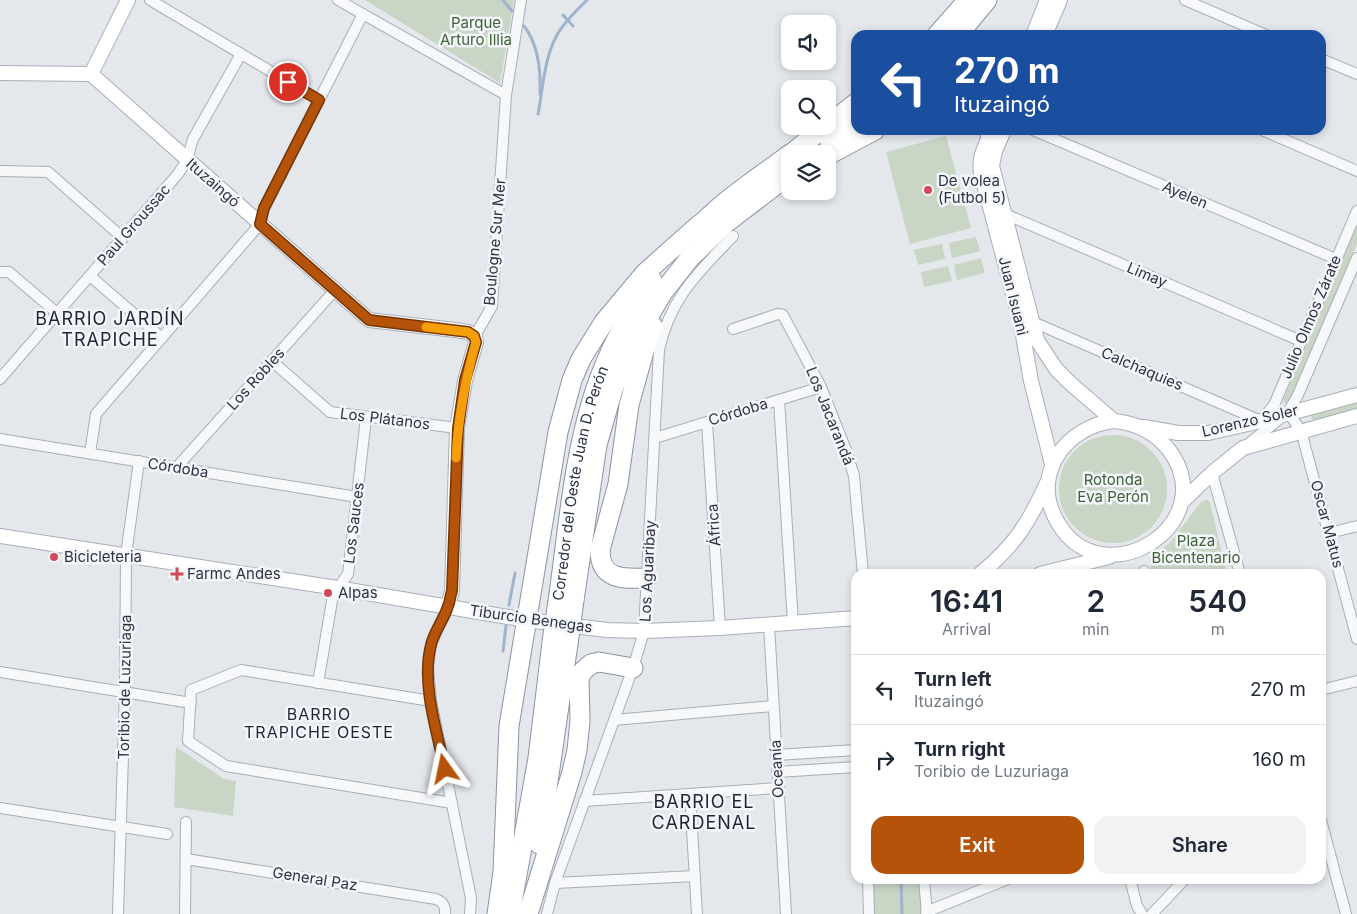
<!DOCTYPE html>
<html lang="en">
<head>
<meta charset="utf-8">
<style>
	body { margin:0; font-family:Inter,sans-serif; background:#f2f2f3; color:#1f2937; height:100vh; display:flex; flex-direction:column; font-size:19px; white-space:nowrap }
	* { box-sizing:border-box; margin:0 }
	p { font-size:16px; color:#747a83 }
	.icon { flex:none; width:28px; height:28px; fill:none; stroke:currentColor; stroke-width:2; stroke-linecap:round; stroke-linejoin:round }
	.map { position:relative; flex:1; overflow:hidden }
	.drawer { position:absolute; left:851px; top:569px; width:475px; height:315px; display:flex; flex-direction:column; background:#fff; border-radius:15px; box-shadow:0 2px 8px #0003 }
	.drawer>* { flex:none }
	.hud { position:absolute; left:851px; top:30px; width:475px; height:105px; border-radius:15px; box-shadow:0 2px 8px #0003; background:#1a4fa0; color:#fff; overflow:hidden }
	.fabs { position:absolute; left:781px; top:15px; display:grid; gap:10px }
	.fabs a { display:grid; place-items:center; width:55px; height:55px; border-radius:10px; background:#fff; box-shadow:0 2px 8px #0003; font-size:25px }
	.pin { position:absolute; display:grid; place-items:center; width:42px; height:42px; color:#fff; margin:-21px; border:2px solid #fff; border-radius:50%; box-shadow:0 1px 5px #0007 }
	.me { position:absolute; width:55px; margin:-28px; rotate:348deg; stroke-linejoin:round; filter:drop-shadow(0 0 4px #0008) }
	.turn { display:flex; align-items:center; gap:18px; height:105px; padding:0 20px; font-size:22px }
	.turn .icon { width:65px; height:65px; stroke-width:2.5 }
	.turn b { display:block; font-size:35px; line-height:42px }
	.eta { display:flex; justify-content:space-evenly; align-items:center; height:85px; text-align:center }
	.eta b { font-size:30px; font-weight:600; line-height:35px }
	.button { display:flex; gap:10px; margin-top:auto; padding:10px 20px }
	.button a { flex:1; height:58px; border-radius:15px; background:#b45309; color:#fff; font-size:20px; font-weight:600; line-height:58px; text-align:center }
	.button a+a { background:#f2f2f3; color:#1f2937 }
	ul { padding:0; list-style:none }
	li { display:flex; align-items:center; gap:15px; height:70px; padding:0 20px; border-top:1px solid #e0e1e3 }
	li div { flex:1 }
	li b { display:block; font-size:19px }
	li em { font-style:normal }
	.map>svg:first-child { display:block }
	.green { fill:#c9d6c5 }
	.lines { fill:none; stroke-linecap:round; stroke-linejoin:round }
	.stream { stroke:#9fb4cc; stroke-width:3 }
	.street-casing { stroke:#a9aeb7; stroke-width:12 }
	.secondary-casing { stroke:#a9aeb7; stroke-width:16 }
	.highway-casing { stroke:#8b94a3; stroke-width:21 }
	.street { stroke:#f7f8fa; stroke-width:10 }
	.secondary { stroke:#fff; stroke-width:14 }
	.highway { stroke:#fff; stroke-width:19 }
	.highway-bridge-casing { stroke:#8b94a3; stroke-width:21; stroke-linecap:butt }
	.highway-bridge { stroke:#fff; stroke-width:19 }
	.route-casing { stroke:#753606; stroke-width:12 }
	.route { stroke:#b45309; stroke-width:9 }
	.slow { stroke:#f59e0b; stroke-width:9 }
	.poi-dot { fill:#d1495b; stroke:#f4f6f9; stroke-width:2 }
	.labels { text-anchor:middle; stroke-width:5; stroke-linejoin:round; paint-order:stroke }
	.park-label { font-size:15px; fill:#3f6138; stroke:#f4f6f9 }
	.poi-label { font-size:15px; fill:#2b3445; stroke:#f4f6f9; text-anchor:start }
	.street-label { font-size:15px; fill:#2b3445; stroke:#f4f6f9 }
	.neighbourhood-label { font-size:16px; letter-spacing:1px; fill:#1d2536; stroke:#f4f6f9 }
	.quarter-label { font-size:18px; letter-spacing:1px; fill:#1d2536; stroke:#f4f6f9 }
</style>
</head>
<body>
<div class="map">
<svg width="1357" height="914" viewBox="0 0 1357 914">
	<rect width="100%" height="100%" fill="#e4e7ec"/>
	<g class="green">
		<path d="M365,0h149l-14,83z"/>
		<path d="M946,136l25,92 -61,16 -24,-92z"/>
		<path d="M1357,226v18l-68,157 -4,2 -2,-3z"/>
		<path d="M976,237l4,14 -28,7 -3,-15z"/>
		<path d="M942,244l3,15 -27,6 -4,-15z"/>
		<path d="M981,258l4,15 -28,7 -3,-15z"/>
		<path d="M948,266l4,15 -28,6 -3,-15z"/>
		<path d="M1357,401v8l-44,11 -3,-7z"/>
		<circle cx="1113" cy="489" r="54"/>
		<path d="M1207,499l3,4 17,71h-75l-3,-16 21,-15 31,-41z"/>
		<path d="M176,747l48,32 12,2 -3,35 -59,-9z"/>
		<path d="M872,879h47l3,35h-50z"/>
	</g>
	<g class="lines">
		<g class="stream">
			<path d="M503,0l9,11"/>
			<path d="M563,15l10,11"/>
			<path d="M524,26c14,18 17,45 16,68"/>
			<path d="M538,114c5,-25 6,-56 19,-79 7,-13 20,-25 30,-35"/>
			<path d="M509,605l6,-32"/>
			<path d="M503,651l3,-25"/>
			<path d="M901,879l1,35"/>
		</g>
		<defs>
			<g id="street">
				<path d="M150,0l169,100"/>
				<path d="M338,0l168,95"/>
				<path d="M1185,0l81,35"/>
				<path d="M1321,59l36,15"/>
				<path d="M1033,130l303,129"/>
				<path d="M1262,130l95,41"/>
				<path d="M0,171l48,1 75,66"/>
				<path d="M1001,214h4l296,127"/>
				<path d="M0,272h9l48,41"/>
				<path d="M90,276l72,62"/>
				<path d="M1029,323l4,-1 228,99 13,-16 83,-194"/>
				<path d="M733,329l45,-15 5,1 38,72 25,63 8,26 9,98"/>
				<path d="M475,336l17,-30 14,-211 15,-95"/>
				<path d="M272,361l58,51 127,16"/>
				<path d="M0,379l178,-205 9,-14 6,-21 48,-85"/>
				<path d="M779,400l14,223"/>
				<path d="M1288,412l13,19 56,208"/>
				<path d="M707,422l13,206"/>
				<path d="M655,438l166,-51"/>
				<path d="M0,439l357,58"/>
				<path d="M1247,445l41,-33 9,-15 60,-139"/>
				<path d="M90,453l6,-39 164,-190 4,-16 99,-194"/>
				<path d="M177,467l158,-177"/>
				<path d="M1212,473l28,101"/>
				<path d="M1329,533l28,-7"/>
				<path d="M1144,571l1,3"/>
				<path d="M448,606l-17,38 -3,23 3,34 40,197 -1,16"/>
				<path d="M769,625l17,289"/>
				<path d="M0,672l191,31"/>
				<path d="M318,683l15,-88 15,-21 18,-156"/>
				<path d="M1321,690l36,-9"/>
				<path d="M431,701l-190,-31 -50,20 -3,51 38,25 226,37"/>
				<path d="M614,720l159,-14"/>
				<path d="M776,755l80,-5"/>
				<path d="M777,772l79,-5"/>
				<path d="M690,795l7,119"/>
				<path d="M584,801l194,-13"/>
				<path d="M0,808l167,26"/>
				<path d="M1321,820l25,94"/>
				<path d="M186,859l250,40c7,3 10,7 9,15"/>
				<path d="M868,879l1,35"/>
				<path d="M924,879l3,35"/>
				<path d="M1130,879l7,27 5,8"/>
				<path d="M555,883l140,-7"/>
				<path d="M926,912l82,-33"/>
				<path d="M118,914l7,-222 1,-137 13,-94"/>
				<path d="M185,914l1,-92"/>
				<path d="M547,914l8,-31 78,-215 11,-37 15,-281c11,-52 39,-77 74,-114"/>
				<path d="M1152,914l33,-35"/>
			</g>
			<g id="secondary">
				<path d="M1033,35l14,-35"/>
				<path d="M1045,35l15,-35"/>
				<path d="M0,73l91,1 278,246 86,10 13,2 7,4 1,6 -11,39 -8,47 -5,163 -4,15"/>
				<path d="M91,74l37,-74"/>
				<path d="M992,130c-6,15 -14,27 -11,43l40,151 10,57 21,83"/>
				<path d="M1004,130l-9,21 -3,15 45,174 19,29 14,14 44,38"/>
				<path d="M1114,421c22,2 41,11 55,29 55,74 -66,149 -111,73 -24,-40 -3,-82 38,-98 5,-2 12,-3 18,-4z"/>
				<path d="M1144,427l34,6h30l53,-12 96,-26"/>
				<path d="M1183,501l29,-28 31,-25 114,-32"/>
				<path d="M0,536l337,52 189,32 81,10 37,1 76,-3 136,-10"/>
				<path d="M980,574c35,-29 48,-50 67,-91"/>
				<path d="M1040,574l69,-17"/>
			</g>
			<g id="highway">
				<path d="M937,35l31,-35"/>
				<path d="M958,35l29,-35"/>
				<path d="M828,125l28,-22"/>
				<path d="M990,130v4"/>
				<path d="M830,144l26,-20"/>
				<path d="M791,154l35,-28"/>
				<path d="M828,155l47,-25"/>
				<path d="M693,233c27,-31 64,-54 97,-79"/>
				<path d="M647,578c-24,1 -47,2 -47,-28l18,-66 11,-79 19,-68 5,-11"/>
				<path d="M574,600l23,-155 16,-56 21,-48 29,-49 26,-33 37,-36 64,-49"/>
				<path id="s1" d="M558,601c10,-70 15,-143 37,-210 13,-39 33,-77 57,-111"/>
				<path d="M539,844l29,-200"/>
				<path d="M497,914l6,-42 6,-146 49,-294 14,-52 9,-21 23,-37 41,-49 55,-49"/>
				<path d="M510,914l28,-156 14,-116"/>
				<path d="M528,914l44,-142 5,-22 3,-29 -1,-43 4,-7 8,-7 8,-2 34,6"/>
			</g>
		</defs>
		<use href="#street" class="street-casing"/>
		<use href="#secondary" class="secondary-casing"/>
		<use href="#highway" class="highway-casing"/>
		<use href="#street" class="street"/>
		<use href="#secondary" class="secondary"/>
		<use href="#highway" class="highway"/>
		<defs>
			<g id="highway-bridge">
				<path d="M552,642l6,-41"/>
				<path d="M568,644l6,-44"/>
			</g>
		</defs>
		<use href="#highway-bridge" class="highway-bridge-casing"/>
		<use href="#highway-bridge" class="highway-bridge"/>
	</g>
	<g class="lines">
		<defs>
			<path id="route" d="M288,82l31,18 -55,108 -4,16 109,96 99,12 6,4 2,6 -11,38 -7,48 -6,163c-2,5 -2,11 -4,15 -4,14 -14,25 -17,39 -10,38 6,87 14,124"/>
		</defs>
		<use href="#route" class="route-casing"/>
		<use href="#route" class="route"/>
		<path class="slow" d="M426,327l42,5 6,4 2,6c-11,39 -18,76 -20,116"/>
	</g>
	<g class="poi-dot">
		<circle cx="928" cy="190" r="5"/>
		<circle cx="54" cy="557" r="5"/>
		<path d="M174.5 566.5h5v5h5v5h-5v5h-5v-5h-5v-5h5z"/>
		<circle cx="328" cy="593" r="5"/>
	</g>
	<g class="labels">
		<g class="park-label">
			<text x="476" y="28">Parque<tspan x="476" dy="17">Arturo Illia</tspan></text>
			<text x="1113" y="485">Rotonda<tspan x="1113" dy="17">Eva Perón</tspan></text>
			<text x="1196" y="546">Plaza<tspan x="1196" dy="17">Bicentenario</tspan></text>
		</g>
		<g class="poi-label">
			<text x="938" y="186">De volea<tspan x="938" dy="17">(Futbol 5)</tspan></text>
			<text x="64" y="562">Bicicleteria</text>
			<text x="187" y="579">Farmc Andes</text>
			<text x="338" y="598">Alpas</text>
		</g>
		<g class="street-label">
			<text transform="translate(213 183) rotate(41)" y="5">Ituzaingó</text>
			<text transform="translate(1185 195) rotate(23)" y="5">Ayelen</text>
			<text transform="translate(134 225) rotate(-49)" y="5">Paul Groussac</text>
			<text transform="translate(495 242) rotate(-85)" y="5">Boulogne Sur Mer</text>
			<text transform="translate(1147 275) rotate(23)" y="5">Limay</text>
			<text transform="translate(1013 296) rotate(76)" y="5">Juan Isuani</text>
			<text transform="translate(1311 317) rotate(-67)" y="5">Julio Olmos Zárate</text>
			<text transform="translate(1142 369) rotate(23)" y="5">Calchaquies</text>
			<text transform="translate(256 379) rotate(-48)" y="5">Los Robles</text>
			<text transform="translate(738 412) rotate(-17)" y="5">Córdoba</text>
			<text transform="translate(830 416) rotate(68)" y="5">Los Jacarandá</text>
			<text transform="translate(385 419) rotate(7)" y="5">Los Plátanos</text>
			<text transform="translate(1250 421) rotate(-13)" y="5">Lorenzo Soler</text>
			<text transform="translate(178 468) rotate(9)" y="5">Córdoba</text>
			<text dy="5" stroke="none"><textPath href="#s1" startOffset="120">Corredor del Oeste Juan D. Perón</textPath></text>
			<text transform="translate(354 523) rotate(-83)" y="5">Los Sauces</text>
			<text transform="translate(1327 524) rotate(75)" y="5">Oscar Matus</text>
			<text transform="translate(714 525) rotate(-94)" y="5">África</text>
			<text transform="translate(648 571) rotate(-87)" y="5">Los Aguaribay</text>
			<text transform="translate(531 619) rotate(8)" y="5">Tiburcio Benegas</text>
			<text transform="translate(125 687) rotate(-89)" y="5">Toribio de Luzuriaga</text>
			<text transform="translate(777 769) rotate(-93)" y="5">Oceanía</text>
			<text transform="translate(315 879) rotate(9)" y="5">General Paz</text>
		</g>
		<g class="neighbourhood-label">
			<text x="319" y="720">BARRIO<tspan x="319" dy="18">TRAPICHE OESTE</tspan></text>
		</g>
		<g class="quarter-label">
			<text x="110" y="325">BARRIO JARDÍN<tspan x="110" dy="21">TRAPICHE</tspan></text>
			<text x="704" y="808">BARRIO EL<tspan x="704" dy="21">CARDENAL</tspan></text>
		</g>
	</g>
</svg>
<div class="fabs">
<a><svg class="icon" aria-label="sound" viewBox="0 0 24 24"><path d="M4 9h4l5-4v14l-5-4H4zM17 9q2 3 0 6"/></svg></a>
<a><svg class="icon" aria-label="search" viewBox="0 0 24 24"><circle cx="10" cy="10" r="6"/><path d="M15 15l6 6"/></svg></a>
<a><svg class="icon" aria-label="layers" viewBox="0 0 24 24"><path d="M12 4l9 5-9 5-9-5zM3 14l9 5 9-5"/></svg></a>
</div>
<div class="pin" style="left:288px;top:82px;background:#d93025"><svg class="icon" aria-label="arrive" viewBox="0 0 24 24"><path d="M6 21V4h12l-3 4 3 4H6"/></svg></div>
<svg class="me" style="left:445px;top:769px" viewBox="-20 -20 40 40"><path d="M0-17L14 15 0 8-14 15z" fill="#b45309" stroke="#fff" stroke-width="4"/></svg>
<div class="hud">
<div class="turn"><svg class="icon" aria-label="left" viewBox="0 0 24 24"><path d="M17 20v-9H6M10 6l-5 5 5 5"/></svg><div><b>270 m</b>Ituzaingó</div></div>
</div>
<section class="drawer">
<div class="eta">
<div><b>16:41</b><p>Arrival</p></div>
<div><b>2</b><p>min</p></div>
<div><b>540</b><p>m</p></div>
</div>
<ul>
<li><svg class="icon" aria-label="left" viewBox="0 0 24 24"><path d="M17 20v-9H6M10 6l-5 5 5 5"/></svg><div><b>Turn left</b><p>Ituzaingó</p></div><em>270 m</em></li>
<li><svg class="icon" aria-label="right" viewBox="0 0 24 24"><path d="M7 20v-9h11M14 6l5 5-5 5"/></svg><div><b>Turn right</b><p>Toribio de Luzuriaga</p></div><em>160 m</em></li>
</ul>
<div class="button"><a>Exit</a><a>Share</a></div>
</section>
</div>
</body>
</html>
